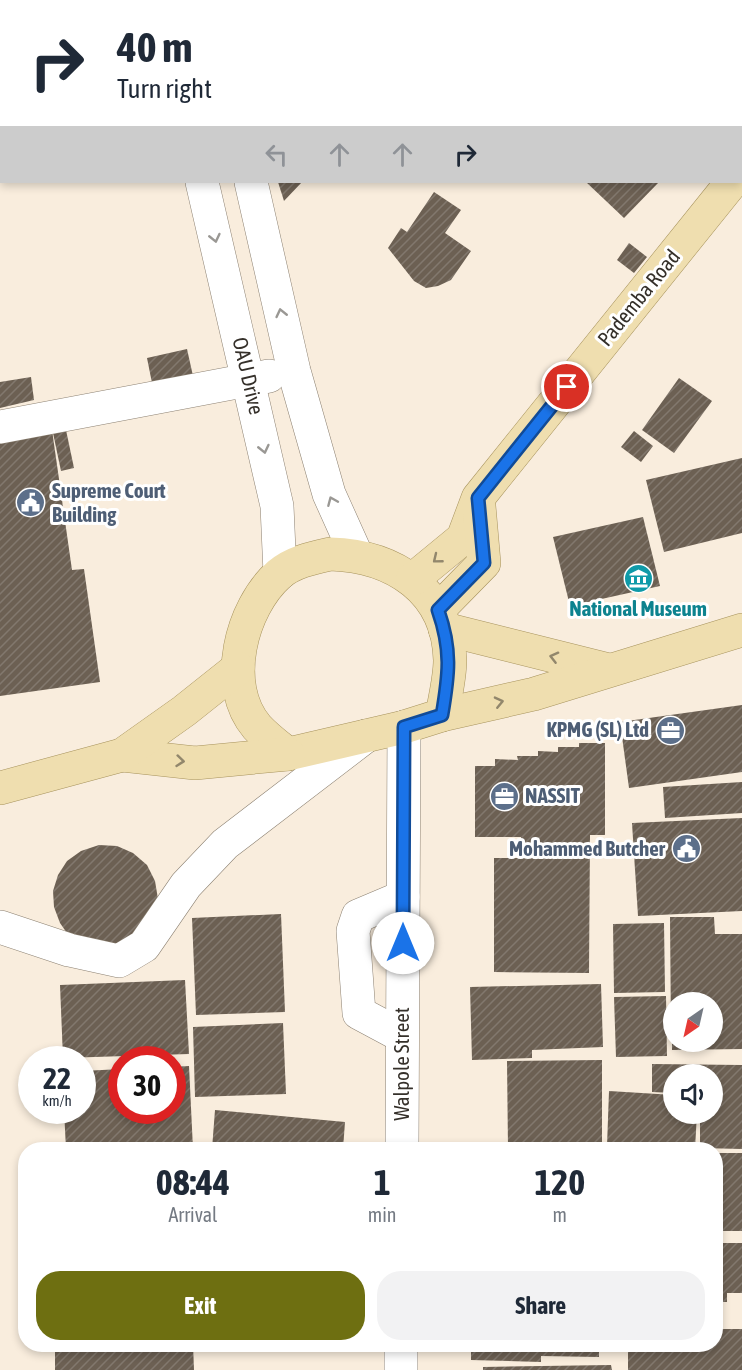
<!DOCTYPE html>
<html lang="en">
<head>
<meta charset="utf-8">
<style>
	body { margin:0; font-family:"Asap Condensed",sans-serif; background:#f2f2f3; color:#1f2937; height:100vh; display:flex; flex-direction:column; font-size:22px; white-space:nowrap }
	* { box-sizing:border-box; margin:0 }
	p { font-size:20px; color:#747a83 }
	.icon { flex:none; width:33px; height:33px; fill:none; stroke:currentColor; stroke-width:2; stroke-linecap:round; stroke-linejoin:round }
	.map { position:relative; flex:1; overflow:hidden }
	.details { position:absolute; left:18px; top:1142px; width:705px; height:210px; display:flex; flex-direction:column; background:#fff; border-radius:24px; box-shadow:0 3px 9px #0003 }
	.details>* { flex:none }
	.top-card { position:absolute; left:0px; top:0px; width:742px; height:183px; box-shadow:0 3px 9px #0003; background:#fff; color:#1f2937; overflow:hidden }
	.needle { width:39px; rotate:214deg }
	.controls { position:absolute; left:663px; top:992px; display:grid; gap:12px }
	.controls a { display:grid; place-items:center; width:60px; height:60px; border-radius:50%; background:#fff; box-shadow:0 3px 9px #0003; font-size:30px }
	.speed { position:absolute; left:18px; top:1046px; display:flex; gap:12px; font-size:30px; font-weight:700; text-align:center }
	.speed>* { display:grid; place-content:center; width:78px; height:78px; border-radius:50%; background:#fff; box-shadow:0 3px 9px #0003; line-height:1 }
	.speed small { font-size:15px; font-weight:400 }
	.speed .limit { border:9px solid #d22; background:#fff; color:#111 }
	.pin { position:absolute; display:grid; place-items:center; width:51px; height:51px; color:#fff; margin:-26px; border:3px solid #fff; border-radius:50%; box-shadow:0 2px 6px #0007 }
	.me { position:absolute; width:66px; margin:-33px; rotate:0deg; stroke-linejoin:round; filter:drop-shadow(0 0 4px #0008) }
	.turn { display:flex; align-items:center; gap:21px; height:126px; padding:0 18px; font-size:27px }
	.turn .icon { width:78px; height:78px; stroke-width:2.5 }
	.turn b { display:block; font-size:42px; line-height:51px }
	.lanes { display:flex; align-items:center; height:57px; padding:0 18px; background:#0003; justify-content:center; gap:30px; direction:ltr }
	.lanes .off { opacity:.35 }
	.eta { display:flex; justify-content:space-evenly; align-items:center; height:102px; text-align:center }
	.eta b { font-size:36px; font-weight:700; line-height:42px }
	.action { display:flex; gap:12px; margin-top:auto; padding:12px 18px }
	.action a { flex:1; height:69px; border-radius:24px; background:#6e6f11; color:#fff; font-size:24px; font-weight:700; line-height:69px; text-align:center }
	.action a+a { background:#f2f2f3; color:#1f2937 }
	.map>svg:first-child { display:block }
	.building { fill:url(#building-hatch) }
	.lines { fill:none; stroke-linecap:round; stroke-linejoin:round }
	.minor-casing { stroke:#8c8172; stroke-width:34 }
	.major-casing { stroke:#a7935d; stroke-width:34 }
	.minor { stroke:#fff; stroke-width:33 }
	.major { stroke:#efdeaf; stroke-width:33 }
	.oneway { stroke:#9a9894 }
	.oneway2 { stroke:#92876c }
	.route-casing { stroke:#114b97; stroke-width:15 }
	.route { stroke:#1a73e8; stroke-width:10 }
	.labels { text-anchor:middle; stroke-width:6; stroke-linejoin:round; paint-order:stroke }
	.street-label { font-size:21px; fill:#35302a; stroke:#fff }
	.service-label { font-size:21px; font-weight:bold; fill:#4e5e75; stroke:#fff; text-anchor:start }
	.culture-label { font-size:21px; font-weight:bold; fill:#0d838f; stroke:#fff }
</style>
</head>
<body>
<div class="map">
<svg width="742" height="1370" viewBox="0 0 742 1370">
	<defs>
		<pattern id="building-hatch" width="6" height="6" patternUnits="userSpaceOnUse" patternTransform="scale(1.5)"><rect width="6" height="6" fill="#6c6053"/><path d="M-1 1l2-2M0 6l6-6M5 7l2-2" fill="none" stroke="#82786e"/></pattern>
	</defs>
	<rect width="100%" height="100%" fill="#f9eddd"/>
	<g class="building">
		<path d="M278,182h24l-18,19z"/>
		<path d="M586,182h73l-35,36z"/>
		<path d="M434,192l27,18 -16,23 26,18 -20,29 -13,6 -12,2 -12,-7 -26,-33 13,-20 6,4z"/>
		<path d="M629,243l18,14 -13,16 -17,-13z"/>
		<path d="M187,349l8,36 -41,8 -7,-35z"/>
		<path d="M31,377l3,23 -34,8v-26z"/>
		<path d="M679,378l33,23 -38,52 -32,-23z"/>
		<path d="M52,430l20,140 12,-1 16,113 -100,14v-259z"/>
		<path d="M66,430l8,38 -13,3 -8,-38z"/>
		<path d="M634,431l19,15 -12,16 -20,-15z"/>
		<path d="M742,458v75l-78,19 -18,-72z"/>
		<path d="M643,517l17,69 -90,20 -17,-69z"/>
		<path d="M742,705v67l-113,16 -9,-66z"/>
		<path d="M579,743h26v92h-15l-1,138 -95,-1v-114h27v-21h-46v-71h20v-7l23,1 -1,-4h21v-5l20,1v-5h21z"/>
		<path d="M742,782v31l-77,5 -2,-31z"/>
		<path d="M742,818v93l-104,5 -6,-93z"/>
		<path d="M99,845l18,1 16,7 14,12 8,16 3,18 -4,18 -38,31 -47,-12 -9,-13 -6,-16 -1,-16 5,-16 9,-14 14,-10z"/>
		<path d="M281,914l4,98 -89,3 -4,-97z"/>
		<path d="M670,917h44l1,17h27v115l-70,1v-9h40v-39h-38l-3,31z"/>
		<path d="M664,923l1,69 -51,1 -1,-69z"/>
		<path d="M185,980l4,74 -126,4 -3,-73z"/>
		<path d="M601,984l2,63 -71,3v8l-60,2 -2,-73z"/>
		<path d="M666,996l1,60 -51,1 -2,-60z"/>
		<path d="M283,1023l3,71 -91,3 -2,-70z"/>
		<path d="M602,1060v89h-94l-1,-88z"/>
		<path d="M652,1064l90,1v84l-42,-1v-35h12v-39h-38v19l-22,-1z"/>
		<path d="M189,1066l4,83h-127l-2,-39h18v-39l40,-2v41h50v-43z"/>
		<path d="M609,1091l65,4v18h23l-2,36 -88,-3z"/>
		<path d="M215,1110l130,12 -2,27h-131z"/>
		<rect x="716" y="1153" width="26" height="78"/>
		<path d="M716,1243h26v50h-15v9h-11z"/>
		<path d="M716,1329h26v41h-114v-26h88z"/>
		<path d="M55,1344h138l1,26h-139z"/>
		<path d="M471,1344h128v13l-58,-1v6l-70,-2z"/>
		<path d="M611,1365l1,5h-129v-3z"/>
	</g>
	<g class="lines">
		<defs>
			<g id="minor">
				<path d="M158,0v2"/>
				<path d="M206,0v2"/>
				<path d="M76,2l1,-2"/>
				<path d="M0,126l2,-2"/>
				<path d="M202,182l75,324 3,67"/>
				<path d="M251,182l43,189 35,123 27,60"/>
				<path d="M0,427l269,-51"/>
				<path d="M0,927l69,23 50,11 25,-15 42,-61 39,-41 141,-108"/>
				<path d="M402,1036l-43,-23 -6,-82 5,-15 45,-19"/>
				<path d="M402,1149l2,-422"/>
				<path d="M401,1370v-26"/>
			</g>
			<g id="major">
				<path d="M330,554c64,2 118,36 120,106 0,18 -5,37 -8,55l-38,12 -116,27c-10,-8 -22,-17 -31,-27 -36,-42 -16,-119 22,-153 14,-12 33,-16 51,-20z"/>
				<path d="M412,580l51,-42 15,-40 254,-316"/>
				<path d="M438,610l46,-47 -5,-57"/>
				<path d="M445,629l164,41"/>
				<path d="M442,715l92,-21 208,-64"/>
				<path d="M122,755l73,8 93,-9"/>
				<path d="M0,788l122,-33 62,-44 54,-43"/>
			</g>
		</defs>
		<use href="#minor" class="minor-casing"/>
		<use href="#major" class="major-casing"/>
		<use href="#minor" class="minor"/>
		<use href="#major" class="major"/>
	</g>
	<defs><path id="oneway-chevron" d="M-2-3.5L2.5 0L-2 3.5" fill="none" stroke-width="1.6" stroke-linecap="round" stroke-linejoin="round" transform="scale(1.5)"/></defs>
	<g class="oneway">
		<use href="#oneway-chevron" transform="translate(215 238) rotate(77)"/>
		<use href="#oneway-chevron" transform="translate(281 313) rotate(-103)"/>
		<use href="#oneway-chevron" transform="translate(264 449) rotate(77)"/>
		<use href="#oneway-chevron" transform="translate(332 501) rotate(-113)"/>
	</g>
	<g class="oneway2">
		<use href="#oneway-chevron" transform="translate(437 559) rotate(141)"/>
		<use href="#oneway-chevron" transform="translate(554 657) rotate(-166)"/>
		<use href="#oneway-chevron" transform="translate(499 702) rotate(-13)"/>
		<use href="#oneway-chevron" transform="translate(180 761) rotate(6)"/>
	</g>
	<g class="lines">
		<defs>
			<path id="route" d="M403,943l1,-216 38,-12c7,-41 10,-65 -4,-105l46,-47 -6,-65 89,-111"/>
		</defs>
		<use href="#route" class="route-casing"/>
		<use href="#route" class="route"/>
	</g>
	<defs>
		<symbol id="civic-disc" viewBox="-11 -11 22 22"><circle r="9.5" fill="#5c6f8a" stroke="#fff"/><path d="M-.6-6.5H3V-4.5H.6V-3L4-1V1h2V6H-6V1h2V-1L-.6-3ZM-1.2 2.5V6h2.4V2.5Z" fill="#fff"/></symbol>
		<symbol id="museum-disc" viewBox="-11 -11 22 22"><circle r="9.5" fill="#0f9aa8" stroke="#fff"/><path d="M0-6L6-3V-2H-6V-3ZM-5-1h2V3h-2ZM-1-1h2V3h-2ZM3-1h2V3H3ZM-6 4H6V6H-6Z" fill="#fff"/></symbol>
		<symbol id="office-disc" viewBox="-11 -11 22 22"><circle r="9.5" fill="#5c6f8a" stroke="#fff"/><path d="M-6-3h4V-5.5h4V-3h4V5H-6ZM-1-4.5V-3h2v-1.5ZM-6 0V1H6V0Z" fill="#fff"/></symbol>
	</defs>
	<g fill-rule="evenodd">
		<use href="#civic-disc" x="14" y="486" width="33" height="33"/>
		<use href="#museum-disc" x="622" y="562" width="33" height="33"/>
		<use href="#office-disc" x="654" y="714" width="33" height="33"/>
		<use href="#office-disc" x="488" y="780" width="33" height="33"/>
		<use href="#civic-disc" x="670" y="832" width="33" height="33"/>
	</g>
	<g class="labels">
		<g class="street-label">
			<text transform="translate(639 298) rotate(-51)" y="7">Pademba Road</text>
			<text transform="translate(248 376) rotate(77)" y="7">OAU Drive</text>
			<text transform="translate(402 1064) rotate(-90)" y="7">Walpole Street</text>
		</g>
		<g class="service-label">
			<text x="52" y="498">Supreme Court<tspan x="52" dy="24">Building</tspan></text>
			<text x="649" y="737" text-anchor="end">KPMG (SL) Ltd</text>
			<text x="525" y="803">NASSIT</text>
			<text x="665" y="856" text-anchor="end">Mohammed Butcher</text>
		</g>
		<g class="culture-label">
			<text x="638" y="616">National Museum</text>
		</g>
	</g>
</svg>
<div class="controls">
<a><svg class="needle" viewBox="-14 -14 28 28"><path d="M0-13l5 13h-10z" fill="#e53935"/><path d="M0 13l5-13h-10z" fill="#747a83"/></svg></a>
<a><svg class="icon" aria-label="sound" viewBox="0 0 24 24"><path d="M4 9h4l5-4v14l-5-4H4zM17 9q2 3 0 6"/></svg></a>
</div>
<div class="speed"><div>22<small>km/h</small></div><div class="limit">30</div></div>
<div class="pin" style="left:567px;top:387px;background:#d93025"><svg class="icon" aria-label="arrive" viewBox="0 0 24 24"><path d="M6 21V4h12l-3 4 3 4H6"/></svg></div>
<svg class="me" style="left:403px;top:943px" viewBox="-20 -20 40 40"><circle r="19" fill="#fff"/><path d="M0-13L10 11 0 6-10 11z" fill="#1a73e8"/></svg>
<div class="top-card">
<div class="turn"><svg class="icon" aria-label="right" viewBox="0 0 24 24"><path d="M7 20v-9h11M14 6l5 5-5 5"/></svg><div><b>40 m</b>Turn right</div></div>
<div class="lanes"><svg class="icon off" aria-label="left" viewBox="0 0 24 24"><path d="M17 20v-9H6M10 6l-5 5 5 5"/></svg><svg class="icon off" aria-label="ahead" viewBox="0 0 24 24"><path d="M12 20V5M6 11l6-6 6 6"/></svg><svg class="icon off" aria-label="ahead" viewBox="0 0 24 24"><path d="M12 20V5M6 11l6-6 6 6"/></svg><svg class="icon" aria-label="right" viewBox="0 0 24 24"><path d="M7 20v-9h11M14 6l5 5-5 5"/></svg></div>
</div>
<section class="details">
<div class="eta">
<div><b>08:44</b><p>Arrival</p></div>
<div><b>1</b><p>min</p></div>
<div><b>120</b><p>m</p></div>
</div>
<div class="action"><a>Exit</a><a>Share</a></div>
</section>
</div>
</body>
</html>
